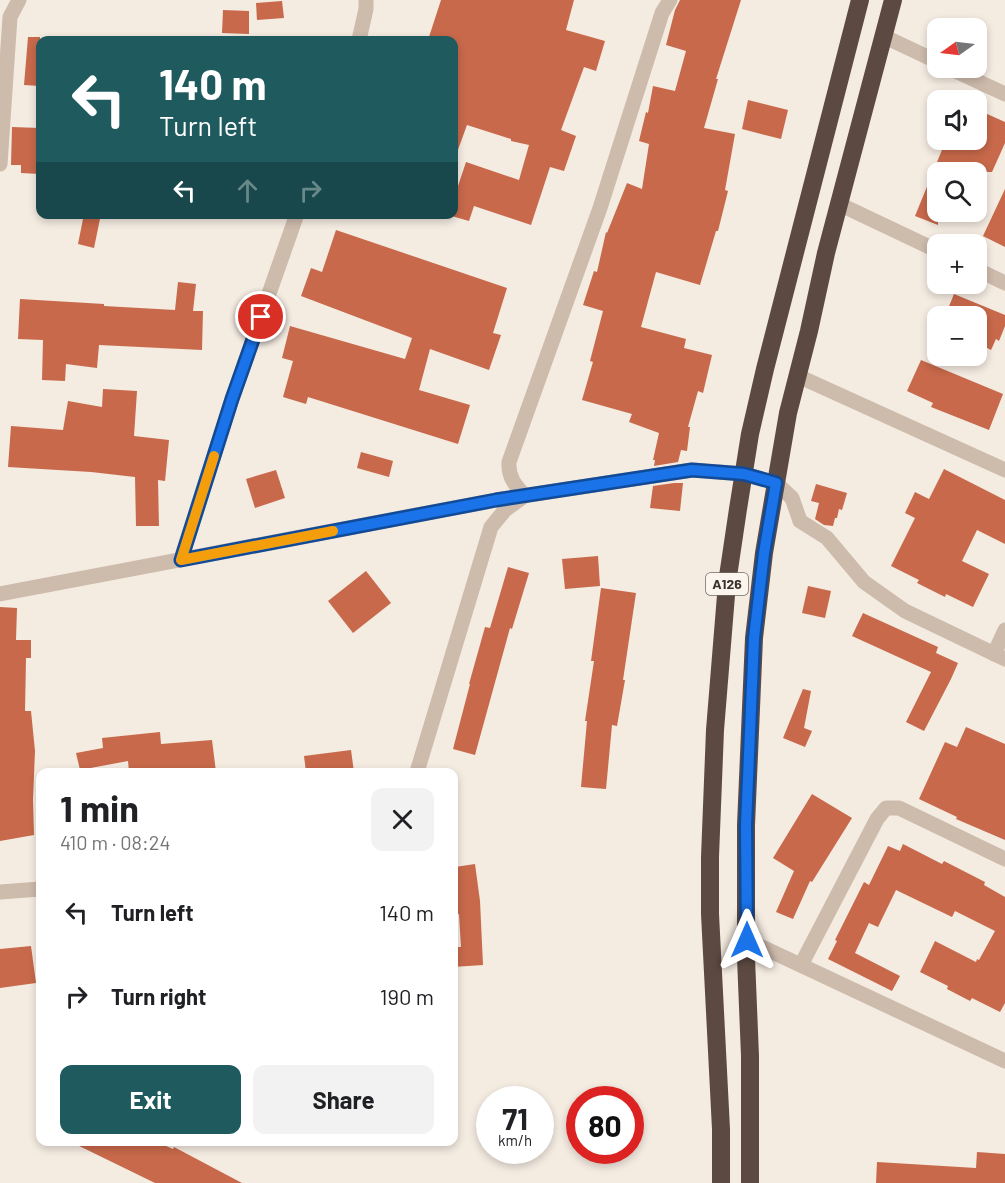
<!DOCTYPE html>
<html lang="en">
<head>
<meta charset="utf-8">
<style>
	body { margin:0; font-family:Barlow,sans-serif; background:#f2f2f2; color:#202124; height:100vh; display:flex; flex-direction:column; font-size:22px; white-space:nowrap }
	* { box-sizing:border-box; margin:0 }
	p { font-size:20px; color:#757577 }
	.icon { flex:none; width:33px; height:33px; fill:none; stroke:currentColor; stroke-width:2; stroke-linecap:round; stroke-linejoin:round }
	.map { position:relative; flex:1; overflow:hidden }
	.drawer { position:absolute; left:36px; top:768px; width:422px; height:378px; display:flex; flex-direction:column; background:#fff; border-radius:12px; box-shadow:0 3px 9px #0003 }
	.drawer>* { flex:none }
	.banner { position:absolute; left:36px; top:36px; width:422px; height:183px; border-radius:12px; box-shadow:0 3px 9px #0003; background:#1f5a5e; color:#fff; overflow:hidden }
	.needle { width:39px; rotate:256deg }
	.buttons { position:absolute; left:927px; top:18px; display:grid; gap:12px }
	.buttons a { display:grid; place-items:center; width:60px; height:60px; border-radius:12px; background:#fff; box-shadow:0 3px 9px #0003; font-size:30px }
	.speed { position:absolute; left:476px; top:1086px; display:flex; gap:12px; font-size:30px; font-weight:700; text-align:center }
	.speed>* { display:grid; place-content:center; width:78px; height:78px; border-radius:50%; background:#fff; box-shadow:0 3px 9px #0003; line-height:1 }
	.speed small { font-size:15px; font-weight:400 }
	.speed .limit { border:9px solid #d22; background:#fff; color:#111 }
	.pin { position:absolute; display:grid; place-items:center; width:51px; height:51px; color:#fff; margin:-26px; border:3px solid #fff; border-radius:50%; box-shadow:0 2px 6px #0007 }
	.me { position:absolute; width:66px; margin:-33px; rotate:0deg; stroke-linejoin:round; filter:drop-shadow(0 0 4px #0008) }
	.turn { display:flex; align-items:center; gap:21px; height:126px; padding:0 24px; font-size:27px }
	.turn .icon { width:78px; height:78px; stroke-width:2.5 }
	.turn b { display:block; font-size:42px; line-height:51px }
	.lanes { display:flex; align-items:center; height:57px; padding:0 24px; background:#0003; justify-content:center; gap:30px; direction:ltr }
	.lanes .off { opacity:.35 }
	.round { display:grid; place-items:center; flex:none; width:63px; height:63px; border-radius:12px; background:#f2f2f2 }
	.headline { display:flex; align-items:center; justify-content:space-between; height:102px; padding:0 24px }
	h1 { font-size:36px; font-weight:700; line-height:45px }
	.action { display:flex; gap:12px; margin-top:auto; padding:12px 24px }
	.action a { flex:1; height:69px; border-radius:12px; background:#1f5a5e; color:#fff; font-size:24px; font-weight:700; line-height:69px; text-align:center }
	.action a+a { background:#f2f2f2; color:#202124 }
	ul { padding:0; list-style:none }
	li { display:flex; align-items:center; gap:18px; height:84px; padding:0 24px }
	li div { flex:1 }
	li b { display:block; font-size:22px }
	li em { font-style:normal }
	.map>svg:first-child { display:block }
	.building { fill:#c8694b }
	.lines { fill:none; stroke-linecap:round; stroke-linejoin:round }
	.minor { stroke:#cdbbac; stroke-width:15 }
	.highway { stroke:#5c4a42; stroke-width:18 }
	.route-casing { stroke:#114b97; stroke-width:15 }
	.route { stroke:#1a73e8; stroke-width:10 }
	.slow { stroke:#f59e0b; stroke-width:10 }
	.labels { text-anchor:middle; stroke-width:4.5; stroke-linejoin:round; paint-order:stroke }
	.shield { fill:#fbf5ee; stroke:#756b66; stroke-width:1.5 }
	.shield-label { font-size:14px; font-weight:bold; fill:#3b302b }
</style>
</head>
<body>
<div class="map">
<svg width="1005" height="1183" viewBox="0 0 1005 1183">
	<rect width="100%" height="100%" fill="#f4ebe1"/>
	<g class="building">
		<path d="M441,0h133l-8,30 39,11 -9,30 -12,-4 -23,63 15,6 -12,35 -14,-4 -19,58 -57,-19 -5,15 -21,-6 5,-1v-13l13,-39 53,18 10,-35 -18,-4v-2l-44,-14 -12,33h-2v-118h-25z"/>
		<path d="M680,0h61l-25,79h2l-14,49 31,6 -10,56 3,1 -10,40h-2l-16,54 -44,-13 -15,55 45,12 -2,9 28,7 -9,38 -5,-2 -10,36h2l-3,24 -6,-1 -3,12 -24,4 1,-6h-2l6,-27 -30,-11 3,-8 -50,-14 11,-38 -3,-1 13,-50 -20,-6 11,-34 3,1 9,-40 1,1 20,-50 15,6 7,-45 -10,-3 7,-29 2,1 5,-27 22,5 11,-40 -20,-6 9,-35z"/>
		<path d="M282,1l2,17 -27,2 -1,-17z"/>
		<path d="M223,10l26,1v23l-27,-1z"/>
		<path d="M28,37h12v49l-16,-1z"/>
		<path d="M748,100l40,10 -7,29 -39,-10z"/>
		<path d="M976,109l29,13v21l-13,29h-54v53l-23,-9 31,-76h30z"/>
		<path d="M12,127l28,1v46l-19,-1v-8h-10z"/>
		<path d="M1005,189v58l-22,-11z"/>
		<path d="M84,214h17l-7,34 -16,-4z"/>
		<path d="M336,230l171,58 -14,45 8,2 -12,35 -59,-21 -11,41 51,15 -12,39 -150,-47 -2,7 -23,-7 10,-36 -11,-3 8,-32 115,33 7,-21 -111,-42 10,-28 11,4z"/>
		<path d="M178,282l18,2 -3,27h10l-1,39 -103,-5 -2,23 -31,-4 -1,17 -23,-1 1,-40 -25,-1 2,-40 84,5v2l71,4z"/>
		<path d="M954,294l51,21v11l-6,15 -3,-2 -5,11 -15,-8v-26h-31z"/>
		<path d="M921,360l82,34 -14,36 -58,-23 2,-4 -26,-12z"/>
		<path d="M103,389l34,2 -3,45 35,4 -4,41 -7,-1 1,46h-23l-1,-49 -44,-5 -83,-5 3,-41 52,4 5,-29 34,6z"/>
		<path d="M361,452l32,9 -4,16 -32,-9z"/>
		<path d="M944,469l61,31v44l-28,-14 -15,31 27,13 -16,33 -27,-13 -1,3 -28,-14 2,-3 -28,-14 24,-48 -10,-5 10,-21 14,7z"/>
		<path d="M276,470l9,28 -30,10 -9,-29z"/>
		<path d="M674,483h9l-3,28 -30,-3 3,-22z"/>
		<path d="M816,484l31,9 -5,17 -3,-1 -2,9h-2l-2,8 -9,-1 -9,-6 4,-16 -8,-2z"/>
		<path d="M598,556l2,30 -35,3 -3,-30z"/>
		<path d="M508,567l21,6 -17,56 -2,-1 -35,127 -22,-6 17,-65h-1l16,-57 5,1z"/>
		<path d="M366,571l25,32 -38,30 -25,-32z"/>
		<path d="M808,586l23,5 -6,27 -23,-5z"/>
		<path d="M601,588l35,5 -13,87h2l-8,46 -5,-1 -6,64 -25,-2 6,-66h-2l9,-60h-3z"/>
		<path d="M0,607l17,1 -1,32h15v18h-5l-1,53h6l4,40 -2,49 1,35 -34,6z"/>
		<path d="M863,613l75,34 -2,6 22,10 -7,16 -27,52 -18,-9 25,-50 -79,-36z"/>
		<path d="M803,689l8,2 -7,37 8,3 -7,16 -22,-9z"/>
		<path d="M966,727l39,17v96l-49,-21 1,-2 -38,-18 26,-57 12,5z"/>
		<path d="M160,732l1,12 51,-4 4,32h-87l-1,-11 -48,9 -4,-17 27,-5 -1,-10z"/>
		<path d="M351,750l3,22h-48l-2,-16z"/>
		<path d="M812,794l40,24 -40,64 -2,-1 -17,38 -17,-7 18,-41 -21,-13z"/>
		<path d="M903,844l39,20 2,-3 41,21 -1,3 21,12v106l-5,9 -28,-14 -2,3 -23,-12 1,-3 -28,-14 15,-31 41,21 1,-3 2,1 16,-29 -40,-20 -3,6 -56,-27 -18,37 -9,-4 -14,30 45,23 -8,15 -64,-32 9,-18 -2,-1 29,-58 5,3 19,-39 12,5z"/>
		<path d="M475,864l5,37 3,64 -30,2v-20h8l-2,-33 -6,1v-20h5l-3,-28z"/>
		<path d="M31,946l5,37 -36,5v-39z"/>
		<path d="M71,1142h86l16,7 1,-2 68,36h-87z"/>
		<path d="M977,1152l28,2v29h-129l1,-21 99,6z"/>
	</g>
	<g class="lines">
		<g class="minor">
			<path d="M883,36l55,26"/>
			<path d="M359,40l7,-31v-9"/>
			<path d="M949,68l56,26"/>
			<path d="M0,164l10,-147 9,-17"/>
			<path d="M839,204l99,47"/>
			<path d="M976,269l29,14"/>
			<path d="M798,376l207,94"/>
			<path d="M525,496c-10,-11 -17,-19 -16,-34l91,-254 62,-195 8,-13"/>
			<path d="M181,559l51,-160 65,-185"/>
			<path d="M0,594l496,-94 196,-30 52,4 32,9 16,15 8,23 27,17 37,44 41,29 100,48"/>
			<path d="M994,654l11,-24"/>
			<path d="M417,772l74,-245 14,-17 18,-13"/>
			<path d="M0,892l40,-3"/>
			<path d="M747,940l258,121"/>
			<path d="M801,965l76,-146 9,-11h13l106,51"/>
		</g>
		<g class="highway">
			<path d="M721,1183v-54l-11,-215v-57l5,-127 12,-147 11,-74 12,-75 15,-65 95,-369"/>
			<path d="M750,1183v-127l-4,-98v-133l8,-187 10,-85 24,-140 21,-82 17,-78 67,-253"/>
		</g>
	</g>
	<g class="lines">
		<defs>
			<path id="route" d="M261,317l-29,82 -51,161 315,-60 196,-30 52,4 32,9 -12,70 -10,85 -8,187 1,115"/>
		</defs>
		<use href="#route" class="route-casing"/>
		<use href="#route" class="route"/>
		<path class="slow" d="M214,456l-33,104 152,-29"/>
	</g>
	<g class="labels">
		<rect class="shield" x="706" y="573" width="42" height="22" rx="4.5"/>
		<g class="shield-label">
			<text x="727" y="589">A126</text>
		</g>
	</g>
</svg>
<div class="buttons">
<a><svg class="needle" viewBox="-14 -14 28 28"><path d="M0-13l5 13h-10z" fill="#e53935"/><path d="M0 13l5-13h-10z" fill="#757577"/></svg></a>
<a><svg class="icon" aria-label="sound" viewBox="0 0 24 24"><path d="M4 9h4l5-4v14l-5-4H4zM17 9q2 3 0 6"/></svg></a>
<a><svg class="icon" aria-label="search" viewBox="0 0 24 24"><circle cx="10" cy="10" r="6"/><path d="M15 15l6 6"/></svg></a>
<a>+</a>
<a>−</a>
</div>
<div class="speed"><div>71<small>km/h</small></div><div class="limit">80</div></div>
<div class="pin" style="left:261px;top:317px;background:#d93025"><svg class="icon" aria-label="arrive" viewBox="0 0 24 24"><path d="M6 21V4h12l-3 4 3 4H6"/></svg></div>
<svg class="me" style="left:747px;top:940px" viewBox="-20 -20 40 40"><path d="M0-17L14 15 0 8-14 15z" fill="#1a73e8" stroke="#fff" stroke-width="4"/></svg>
<div class="banner">
<div class="turn"><svg class="icon" aria-label="left" viewBox="0 0 24 24"><path d="M17 20v-9H6M10 6l-5 5 5 5"/></svg><div><b>140 m</b>Turn left</div></div>
<div class="lanes"><svg class="icon" aria-label="left" viewBox="0 0 24 24"><path d="M17 20v-9H6M10 6l-5 5 5 5"/></svg><svg class="icon off" aria-label="ahead" viewBox="0 0 24 24"><path d="M12 20V5M6 11l6-6 6 6"/></svg><svg class="icon off" aria-label="right" viewBox="0 0 24 24"><path d="M7 20v-9h11M14 6l5 5-5 5"/></svg></div>
</div>
<section class="drawer">
<div class="headline"><div><h1>1 min</h1><p>410 m · 08:24</p></div><a class="round"><svg class="icon" aria-label="close" viewBox="0 0 24 24"><path d="M6 6l12 12M18 6L6 18"/></svg></a></div>
<ul>
<li><svg class="icon" aria-label="left" viewBox="0 0 24 24"><path d="M17 20v-9H6M10 6l-5 5 5 5"/></svg><div><b>Turn left</b></div><em>140 m</em></li>
<li><svg class="icon" aria-label="right" viewBox="0 0 24 24"><path d="M7 20v-9h11M14 6l5 5-5 5"/></svg><div><b>Turn right</b></div><em>190 m</em></li>
</ul>
<div class="action"><a>Exit</a><a>Share</a></div>
</section>
</div>
</body>
</html>
